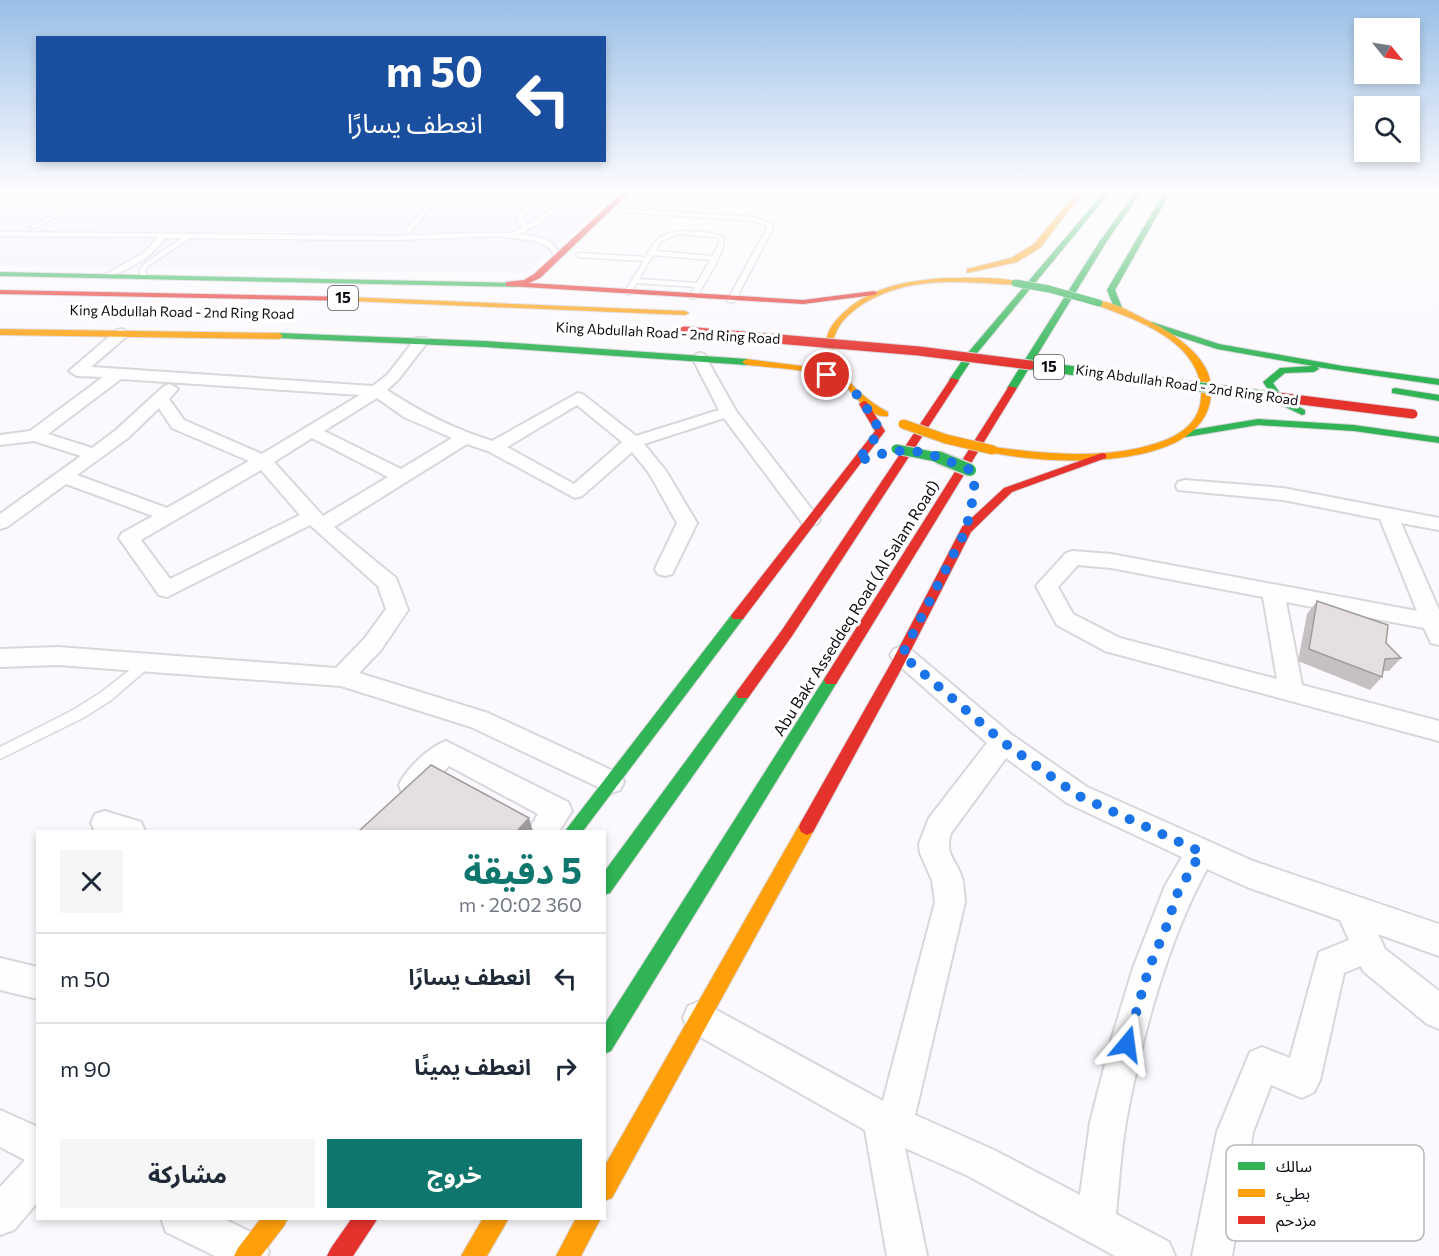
<!DOCTYPE html>
<html lang="ar">
<head>
<meta charset="utf-8">
<style>
	body { margin:0; font-family:Commissioner,"Noto Sans Arabic",sans-serif; background:#f6f6f7; color:#1f2937; direction:rtl; height:100vh; display:flex; flex-direction:column; font-size:22px; white-space:nowrap }
	* { box-sizing:border-box; margin:0 }
	p { font-size:20px; color:#747a83 }
	.icon { flex:none; width:33px; height:33px; fill:none; stroke:currentColor; stroke-width:2; stroke-linecap:round; stroke-linejoin:round }
	.map { position:relative; flex:1; overflow:hidden; direction:ltr }
	.details { position:absolute; left:36px; top:830px; width:570px; height:390px; display:flex; flex-direction:column; background:#fff; border-radius:0px; box-shadow:0 3px 9px #0003; direction:rtl }
	.details>* { flex:none }
	.hud { position:absolute; left:36px; top:36px; width:570px; height:126px; border-radius:0px; box-shadow:0 3px 9px #0003; direction:rtl; background:#1a4fa0; color:#fff; overflow:hidden }
	.needle { width:39px; rotate:120deg }
	.tools { position:absolute; left:1354px; top:18px; display:grid; gap:12px }
	.tools a { display:grid; place-items:center; width:66px; height:66px; border-radius:0px; background:#fff; box-shadow:0 3px 9px #0003; font-size:30px }
	.pin { position:absolute; display:grid; place-items:center; width:51px; height:51px; color:#fff; margin:-26px; border:3px solid #fff; border-radius:50%; box-shadow:0 2px 6px #0007 }
	.me { position:absolute; width:66px; margin:-33px; rotate:16deg; stroke-linejoin:round; filter:drop-shadow(0 0 4px #0008) }
	.turn { display:flex; align-items:center; gap:21px; height:126px; padding:0 24px; font-size:27px }
	.turn .icon { width:78px; height:78px; stroke-width:2.5 }
	.turn b { display:block; font-size:42px; line-height:51px }
	.round { display:grid; place-items:center; flex:none; width:63px; height:63px; border-radius:0px; background:#f6f6f7 }
	.overview { display:flex; align-items:center; justify-content:space-between; height:102px; padding:0 24px }
	h1 { font-size:36px; font-weight:700; line-height:45px; color:#0f766e }
	.action { display:flex; gap:12px; margin-top:auto; padding:12px 24px }
	.action a { flex:1; height:69px; border-radius:0px; background:#0f766e; color:#fff; font-size:24px; font-weight:700; line-height:69px; text-align:center }
	.action a+a { background:#f6f6f7; color:#1f2937 }
	ul { padding:0; list-style:none }
	li { display:flex; align-items:center; gap:18px; height:90px; padding:0 24px; border-top:2px solid #e0e1e3 }
	li div { flex:1 }
	li b { display:block; font-size:22px }
	li em { font-style:normal }
	.map>svg:first-child { display:block }
	.built { fill:#f5effd }
	.lines { fill:none; stroke-linecap:round; stroke-linejoin:round }
	.lane-casing { stroke:#d9d6dc; stroke-width:3 }
	.street-casing { stroke:#d9d6dc; stroke-width:4 }
	.fast-casing { stroke:#d9d6dc; stroke-width:2 }
	.slow-casing { stroke:#d9d6dc; stroke-width:2 }
	.jam-casing { stroke:#d9d6dc; stroke-width:2 }
	.lane { fill:#fefeff; fill-rule:evenodd }
	.street { fill:#fefeff; fill-rule:evenodd }
	.fast { fill:#30b455; fill-rule:evenodd }
	.slow { fill:#ff9f0a; fill-rule:evenodd }
	.jam { fill:#e5322d; fill-rule:evenodd }
	.fast-bridge-far2-casing { stroke:#d9d6dc; stroke-width:8; stroke-linecap:butt }
	.fast-bridge-far1-casing { stroke:#d9d6dc; stroke-width:11; stroke-linecap:butt }
	.fast-bridge-casing { stroke:#d9d6dc; stroke-width:15; stroke-linecap:butt }
	.slow-bridge-casing { stroke:#d9d6dc; stroke-width:11; stroke-linecap:butt }
	.jam-bridge-casing { stroke:#d9d6dc; stroke-width:11; stroke-linecap:butt }
	.fast-bridge-far2 { stroke:#30b455; stroke-width:7 }
	.fast-bridge-far1 { stroke:#30b455; stroke-width:9 }
	.fast-bridge { stroke:#30b455; stroke-width:12 }
	.slow-bridge { stroke:#ff9f0a; stroke-width:9 }
	.jam-bridge { stroke:#e5322d; stroke-width:9 }
	.wall { fill:#c5c0c1 }
	.shaded-wall { fill:#a09c9d }
	.building { fill:#e5dfe0; stroke:#a09c9d; stroke-width:1.5 }
	.route { stroke:#1a73e8; stroke-width:10; stroke-dasharray:0 18 }
	.labels { text-anchor:middle; stroke-width:6; stroke-linejoin:round; paint-order:stroke }
	.far-street-label { font-size:14px; fill:#0e0a11; stroke:#fff }
	.shield { fill:#fff; stroke:#565458; stroke-width:1.5 }
	.shield-label { font-size:15px; font-weight:bold; fill:#0e0a11 }
	.street-label { font-size:16px; fill:#0e0a11; stroke:#fff }
	.key { fill:#fff; stroke:#b7b6b8; stroke-width:1.5 }
	.key-label { font-size:16px; fill:#0e0a11 }
</style>
</head>
<body>
<div class="map">
<svg width="1439" height="1256" viewBox="0 0 1439 1256">
	<rect width="100%" height="100%" fill="#fbf9fd"/>
	<path class="built" d="M0,191h620l-94,82 -526,-7z"/>
	<g class="lines">
		<defs>
			<g id="lane">
				<path d="M95,191h7l-67,37 -5,-1z"/>
				<path d="M439,191h6l-35,41h-4v-2z"/>
				<path d="M531,191h6v8l-15,19 5,7c15,-9 29,-17 34,-34h6c-7,23 -28,32 -48,43 16,2 40,5 40,24h-4l-5,-10 -13,-7 -38,-5 -106,4 -203,-2 -42,28 -3,5 2,5 -5,1 -3,-6 5,-7 38,-26h-18c-10,19 -36,32 -56,39l-2,-1v-2l39,-22 13,-15 -158,-1v-4l393,4 82,-3h37l10,-6 -6,-9 15,-19z"/>
				<path d="M625,209l130,8 16,6 2,5 -38,73 -4,2 -4,-2 40,-73 -1,-3 -12,-4 -131,-9z"/>
				<path d="M680,231l26,1 18,5c2,15 -20,46 -27,60l-4,2 -4,-2 6,-10 -58,-4 -7,11h-4l-2,-1 20,-32 -65,-4 -3,-2 3,-2 67,4c9,-18 14,-23 34,-26zM680,234l34,3 4,1 1,6 -7,12 -56,-5 5,-10zM653,255l57,5 -13,23 -58,-4z"/>
				<path d="M148,657l4,2 2,3 -2,3 -42,36 -27,17 -83,41v-12l73,-37 27,-17 44,-34z"/>
			</g>
			<g id="street">
				<path d="M122,329l7,4 -2,3 -36,31 282,19 15,-12 28,-36h10l2,3 -2,3 -28,36 -11,10c33,22 67,39 105,51l86,-48 6,2 52,41 83,-26 -27,-53 7,-4 5,1 32,57 84,109 -3,4h-14l-79,-106 -80,26 22,27 31,52 -25,51 -7,2 -7,-2 -3,-5 22,-46 -28,-50 -17,-21 -50,44 -7,2 -87,-47 -21,-7 -133,83 62,51 12,32 -27,40 -22,23 129,40 132,61 4,8 -4,8 -9,3 -140,-66 -130,-41 -283,-21 -58,2v-18l58,-2 278,21 29,-30 21,-29 -8,-23 -68,-61 -143,72 -8,-2 -40,-57 3,-5 31,-17 -87,-32 -59,43 -7,2v-15l81,-58 -47,-15 -34,4v-10l30,-4 73,-54 -26,-1 -8,-5 48,-41zM121,379l239,16 -98,59 -78,-34 -15,-21 9,-10 -8,-5 -6,2 -48,44 -24,18 -44,-14zM377,398l27,19 48,21 -51,31 -77,-38zM577,405l45,37 -48,42 -67,-37zM159,408l13,20 77,33 -82,47 -90,-33 51,-37zM312,438l76,39 -65,39 -49,-54zM261,470l39,45 -130,64 -29,-39z"/>
				<path d="M1185,480l98,8 156,30v12l-38,-7 38,87v35l-8,-2 -7,-15 -138,-26 16,83 137,36v20l-334,-90 -48,-26 -21,-39 30,-33 7,-2 38,3 306,57 -37,-92 -97,-19 -105,-10 -2,-4 2,-4zM1078,565l33,3 152,29 14,82 -157,-41 -47,-24 -15,-27z"/>
				<path d="M902,646l8,3 102,86 75,52 166,74 186,63v32l-61,-22 7,15 54,42v38l-12,-5 -64,-53 -2,-5 -17,7 -24,107 -6,12 -12,6 -31,-13 -18,47 -21,124h-40l25,-124 33,-80 12,-5 28,11 29,-106 30,-12 -9,-20 -93,-33 -40,-18c-40,73 -66,171 -81,253 -5,30 -7,61 -10,92l53,28 6,14h-60l-147,-80 -63,-28 22,108h-40l-22,-126 -177,-100 -5,-12 5,-12 12,-5 183,100 52,-199 -3,-22 -12,-27 -1,-9 10,-26 58,-75 -93,-82 -4,-6 4,-6zM1006,758l61,45 115,54 -17,29 -32,82 -23,76 -20,79 -10,72 -86,-45 -79,-35 50,-213c-1,-8 -1,-17 -3,-24 -6,-19 -18,-23 -11,-45z"/>
				<path d="M446,741l122,61 4,9 -13,20h-31l10,-17 -89,-48c-14,14 -26,34 -47,27l-3,-8c7,-16 30,-38 47,-44z"/>
				<path d="M105,811l36,11 4,9h-50l-4,-8 4,-9z"/>
				<path d="M0,958l38,9v32l-38,-9z"/>
				<path d="M0,1110l38,17v75l-24,28 -14,5v-48l25,-27 -25,-13z"/>
				<path d="M161,1218h61l41,20 6,14 -2,4h-52l-49,-24z"/>
			</g>
			<g id="fast">
				<path d="M1105,191h6l-138,167 -16,24h-6l-2,-2 17,-25z"/>
				<path d="M1136,191h6l-35,50 -90,147 -8,2 -2,-2 93,-147z"/>
				<path d="M1165,191h6l-56,99 8,20 -7,2 -9,-22z"/>
				<path d="M0,272l516,11 4,2 -4,2 -516,-11z"/>
				<path d="M1152,322l67,22 124,22 96,13v6l-122,-18 2,2 -5,3 -29,1 -12,10 11,16 21,11v4l-3,1 -25,-12 -14,-21 17,-14 33,-2 -96,-17 -68,-22v-4z"/>
				<path d="M279,333l206,8 262,18 5,3 -5,3 -262,-18 -209,-9 -1,-2z"/>
				<path d="M1395,388l44,7v6l-47,-8v-4z"/>
				<path d="M1258,419l96,6 85,12v6l-85,-12 -96,-6 -72,12 -5,-3 5,-3z"/>
				<path d="M738,611l7,5 -2,3 -160,212h-18l168,-218z"/>
				<path d="M831,674l5,2 2,4 -2,4 -225,367 -7,3v-29l222,-349z"/>
				<path d="M743,688l5,2 2,4 -2,4 -138,195 -6,2v-23l134,-182z"/>
			</g>
			<g id="slow">
				<path d="M1078,191h6l-44,57 -23,14 -50,11v-4l44,-11 23,-14z"/>
				<path d="M945,278c16,0 62,-2 74,5l-4,2c-38,-2 -81,-7 -118,4 -25,7 -65,28 -64,59 1,26 34,53 55,64v4c-22,3 -35,-27 -48,-34 -25,-13 -65,-14 -93,-17l-5,-3 5,-3 63,8 27,8c-13,-21 -17,-39 2,-58 29,-30 65,-36 106,-39z"/>
				<path d="M348,297l337,14 4,2 -4,2 -334,-14 -4,-2z"/>
				<path d="M1096,301c17,-1 40,14 55,21 24,12 58,35 60,64 6,89 -166,79 -222,66l-1,-2 5,-3c53,7 112,13 164,-4 22,-7 43,-20 44,-46 3,-54 -63,-77 -105,-92z"/>
				<path d="M0,329l279,4 4,3 -4,3 -279,-4z"/>
				<path d="M807,819l6,3 2,5 -2,5 -201,366 -8,3v-34l197,-345z"/>
				<path d="M261,1218h27l-4,8 -23,30h-27l4,-8z"/>
				<path d="M483,1218h26l-22,38h-26z"/>
				<path d="M576,1218h25l-20,38h-25z"/>
			</g>
			<g id="jam">
				<path d="M624,191h7l-91,87 -11,5 274,17 71,-9 4,2 -4,2 -71,9 -297,-18v-4l18,-2 10,-6z"/>
				<path d="M0,290l351,7 4,2 -4,2 -351,-7z"/>
				<path d="M951,378l8,2 -167,256 -44,62h-10l-2,-4 2,-4 44,-60z"/>
				<path d="M1009,386l8,2 -181,296h-10l-2,-4 2,-4z"/>
				<path d="M864,401l3,1 18,29 -142,188h-10l-2,-3 2,-3 142,-182 -16,-27z"/>
				<path d="M1102,453l4,1v4l-94,34 -41,40 -68,134 -90,166 -6,3 -6,-3 -2,-5 2,-5 89,-157 72,-138 42,-39z"/>
				<path d="M352,1218h26l-25,38h-26l4,-8z"/>
			</g>
		</defs>
		<use href="#lane" class="lane-casing"/>
		<use href="#street" class="street-casing"/>
		<use href="#fast" class="fast-casing"/>
		<use href="#slow" class="slow-casing"/>
		<use href="#jam" class="jam-casing"/>
		<use href="#lane" class="lane"/>
		<use href="#street" class="street"/>
		<use href="#fast" class="fast"/>
		<use href="#slow" class="slow"/>
		<use href="#jam" class="jam"/>
		<defs>
			<path id="fast-bridge-far2" d="M1015,283l34,6 50,14"/>
			<g id="fast-bridge-far1">
				<path d="M1030,365l247,32"/>
				<path d="M896,449l45,9"/>
			</g>
			<path id="fast-bridge" d="M938,457l32,13"/>
			<path id="slow-bridge" d="M903,424l43,15 47,11"/>
			<g id="jam-bridge">
				<path d="M684,331l235,20 111,14"/>
				<path d="M1277,397l136,17"/>
			</g>
		</defs>
		<use href="#fast-bridge-far2" class="fast-bridge-far2-casing"/>
		<use href="#fast-bridge-far1" class="fast-bridge-far1-casing"/>
		<use href="#fast-bridge" class="fast-bridge-casing"/>
		<use href="#slow-bridge" class="slow-bridge-casing"/>
		<use href="#jam-bridge" class="jam-bridge-casing"/>
		<use href="#fast-bridge-far2" class="fast-bridge-far2"/>
		<use href="#fast-bridge-far1" class="fast-bridge-far1"/>
		<use href="#fast-bridge" class="fast-bridge"/>
		<use href="#slow-bridge" class="slow-bridge"/>
		<use href="#jam-bridge" class="jam-bridge"/>
	</g>
	<path class="wall" d="M1317,601l69,42 15,15 -12,13h-6l-1,6 -12,13 -72,-29 9,-47z"/>
	<path class="shaded-wall" d="M529,818l4,13h-16z"/>
	<g class="building">
		<path d="M1317,601l71,24 -2,18 15,15 -16,1 -3,18 -73,-28z"/>
		<path d="M431,765l98,53 -12,13h-158z"/>
	</g>
	<linearGradient id="sky" x2="0" y2="1"><stop stop-color="#9abfe7"/><stop offset="0.52" stop-color="#fdfcfe"/><stop offset="1" stop-color="#fdfcfe" stop-opacity="0"/></linearGradient>
	<rect width="1439" height="367" fill="url(#sky)"/>
	<g class="lines">
		<path class="route" d="M827,375c28,9 39,31 53,56l-23,31c49,-19 67,-12 113,8l5,19 -9,41 -64,125 101,87 74,53 124,57 -25,44 -8,27 -19,45 -22,76"/>
	</g>
	<g class="labels">
		<g class="far-street-label">
			<text transform="translate(182 312) rotate(1)" y="5">King Abdullah Road - 2nd Ring Road</text>
			<text transform="translate(668 333) rotate(3)" y="5">King Abdullah Road - 2nd Ring Road</text>
			<text transform="translate(1187 385) rotate(8)" y="5">King Abdullah Road - 2nd Ring Road</text>
		</g>
		<g class="shield">
			<rect x="328" y="286" width="30" height="24" rx="4.5"/>
			<rect x="1034" y="355" width="30" height="24" rx="4.5"/>
		</g>
		<g class="shield-label">
			<text x="343" y="303">15</text>
			<text x="1049" y="372">15</text>
		</g>
		<g class="street-label">
			<text transform="translate(856 608) rotate(-58)" y="6">Abu Bakr Asseddeq Road (Al Salam Road)</text>
		</g>
	</g>
	<rect x="1226" y="1145" width="198" height="96" rx="9" class="key"/>
	<rect x="1238" y="1162" width="27" height="8" fill="#30b455"/>
	<rect x="1238" y="1189" width="27" height="8" fill="#ff9f0a"/>
	<rect x="1238" y="1216" width="27" height="8" fill="#e5322d"/>
	<g class="key-label">
		<text x="1276" y="1172">سالك</text>
		<text x="1276" y="1199">بطيء</text>
		<text x="1276" y="1226">مزدحم</text>
	</g>
</svg>
<div class="tools">
<a><svg class="needle" viewBox="-14 -14 28 28"><path d="M0-13l5 13h-10z" fill="#e53935"/><path d="M0 13l5-13h-10z" fill="#747a83"/></svg></a>
<a><svg class="icon" aria-label="search" viewBox="0 0 24 24"><circle cx="10" cy="10" r="6"/><path d="M15 15l6 6"/></svg></a>
</div>
<div class="pin" style="left:827px;top:375px;background:#d93025"><svg class="icon" aria-label="arrive" viewBox="0 0 24 24"><path d="M6 21V4h12l-3 4 3 4H6"/></svg></div>
<svg class="me" style="left:1127px;top:1044px" viewBox="-20 -20 40 40"><path d="M0-17L14 15 0 8-14 15z" fill="#1a73e8" stroke="#fff" stroke-width="4"/></svg>
<div class="hud">
<div class="turn"><svg class="icon" aria-label="left" viewBox="0 0 24 24"><path d="M17 20v-9H6M10 6l-5 5 5 5"/></svg><div><b>50 m</b>انعطف يسارًا</div></div>
</div>
<section class="details">
<div class="overview"><div><h1>5 دقيقة</h1><p>360 m · 20:02</p></div><a class="round"><svg class="icon" aria-label="close" viewBox="0 0 24 24"><path d="M6 6l12 12M18 6L6 18"/></svg></a></div>
<ul>
<li><svg class="icon" aria-label="left" viewBox="0 0 24 24"><path d="M17 20v-9H6M10 6l-5 5 5 5"/></svg><div><b>انعطف يسارًا</b></div><em>50 m</em></li>
<li><svg class="icon" aria-label="right" viewBox="0 0 24 24"><path d="M7 20v-9h11M14 6l5 5-5 5"/></svg><div><b>انعطف يمينًا</b></div><em>90 m</em></li>
</ul>
<div class="action"><a>خروج</a><a>مشاركة</a></div>
</section>
</div>
</body>
</html>
